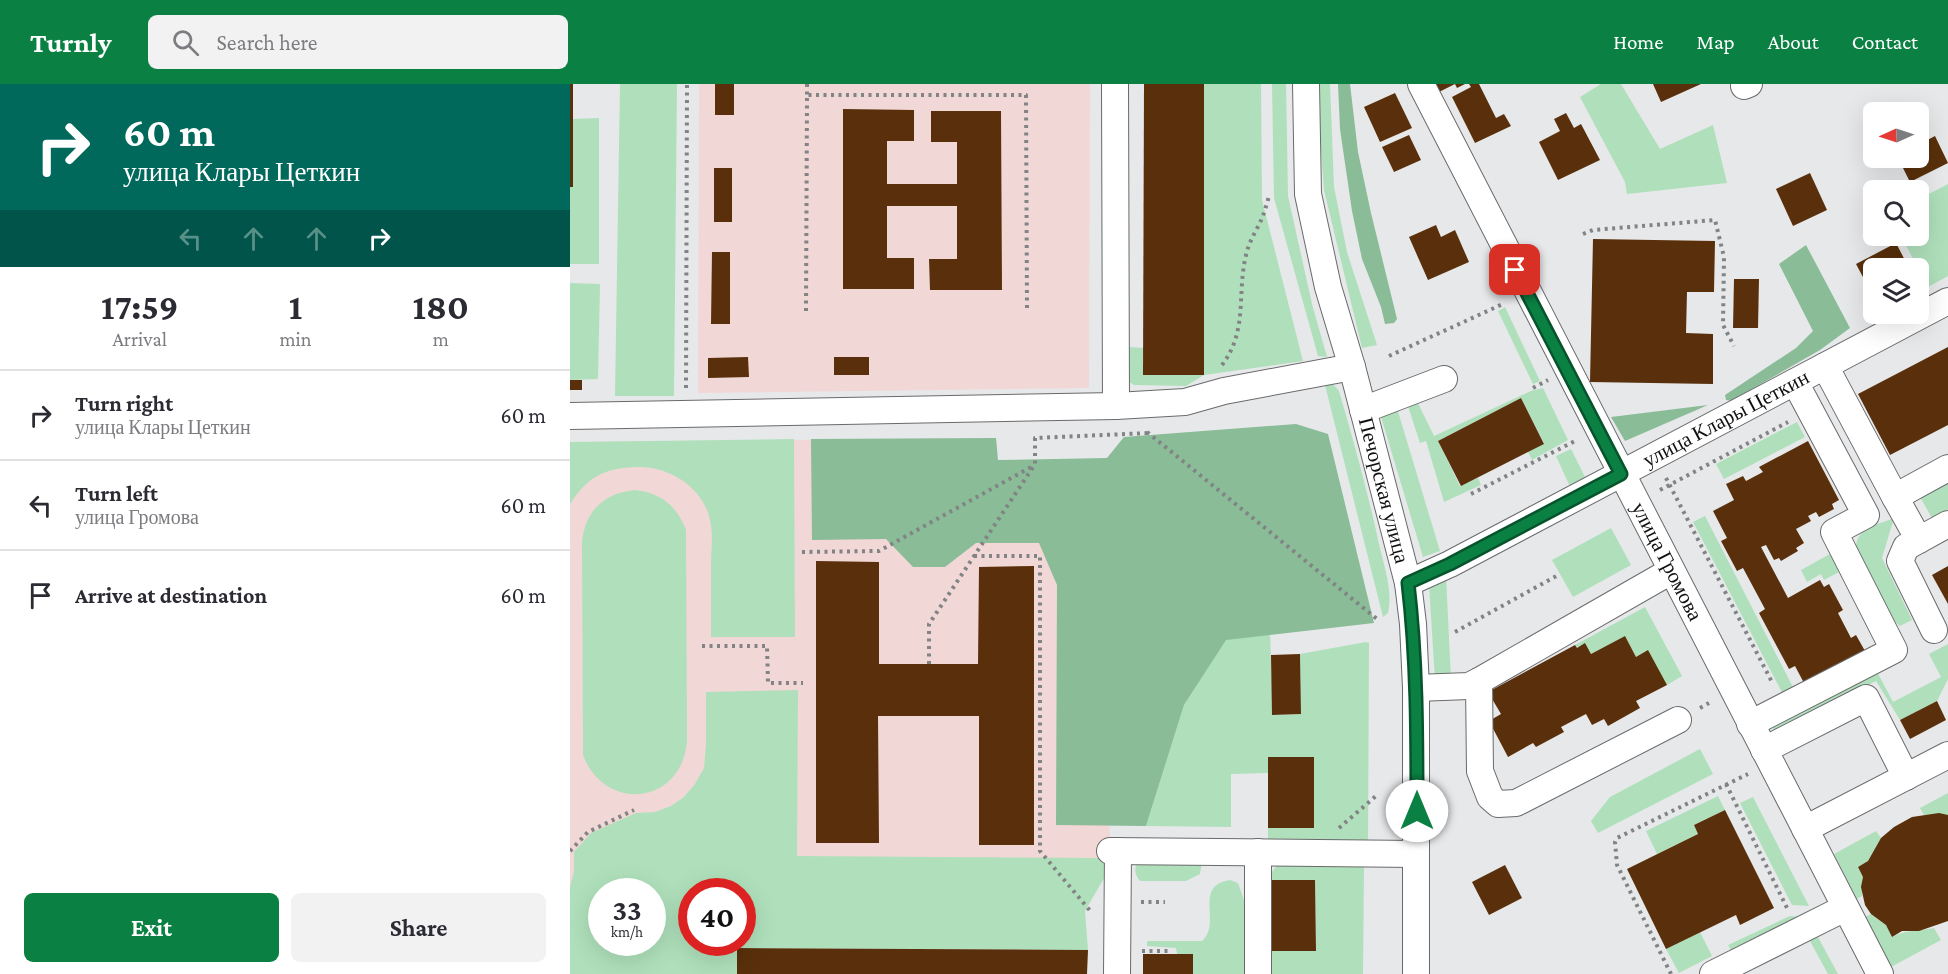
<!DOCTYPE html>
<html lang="en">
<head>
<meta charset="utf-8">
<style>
	body { margin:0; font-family:"Crimson Pro",serif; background:#f2f2f3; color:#2b2b33; height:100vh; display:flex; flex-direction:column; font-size:22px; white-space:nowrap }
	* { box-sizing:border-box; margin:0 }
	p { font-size:20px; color:#7c7c81 }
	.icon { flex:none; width:33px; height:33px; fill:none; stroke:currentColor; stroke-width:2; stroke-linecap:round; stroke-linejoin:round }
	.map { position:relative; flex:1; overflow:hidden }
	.drawer { display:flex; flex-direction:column; background:#fff; width:570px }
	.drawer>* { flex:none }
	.guide { background:#00695c; color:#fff; overflow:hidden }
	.needle { width:39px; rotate:267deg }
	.fabs { position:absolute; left:1293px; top:18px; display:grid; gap:12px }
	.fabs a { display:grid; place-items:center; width:66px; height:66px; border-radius:9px; background:#fff; box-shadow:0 6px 24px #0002; font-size:30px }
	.speed { position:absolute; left:18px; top:794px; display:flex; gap:12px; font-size:30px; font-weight:700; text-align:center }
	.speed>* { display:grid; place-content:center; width:78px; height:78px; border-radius:50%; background:#fff; box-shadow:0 6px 24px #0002; line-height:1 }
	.speed small { font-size:15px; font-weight:400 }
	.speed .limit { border:9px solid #d22; background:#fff; color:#111 }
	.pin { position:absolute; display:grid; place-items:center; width:51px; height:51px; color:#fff; margin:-26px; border-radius:12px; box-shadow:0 3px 9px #0006 }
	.me { position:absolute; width:66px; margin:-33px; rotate:0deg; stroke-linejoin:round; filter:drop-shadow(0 0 4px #0008) }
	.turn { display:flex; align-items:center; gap:21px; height:126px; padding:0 24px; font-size:27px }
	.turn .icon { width:78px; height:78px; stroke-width:2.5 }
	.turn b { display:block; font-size:42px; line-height:51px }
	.lanes { display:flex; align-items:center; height:57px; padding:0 24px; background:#0003; justify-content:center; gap:30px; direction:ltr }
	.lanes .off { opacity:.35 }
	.eta { display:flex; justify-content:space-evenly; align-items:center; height:102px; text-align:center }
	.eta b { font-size:36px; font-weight:700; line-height:42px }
	.action { display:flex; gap:12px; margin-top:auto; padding:12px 24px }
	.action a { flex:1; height:69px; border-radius:9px; background:#0b8043; color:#fff; font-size:24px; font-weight:700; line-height:69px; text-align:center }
	.action a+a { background:#f2f2f3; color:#2b2b33 }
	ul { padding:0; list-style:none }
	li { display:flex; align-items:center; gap:18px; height:90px; padding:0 24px; border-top:2px solid #e1e1e2 }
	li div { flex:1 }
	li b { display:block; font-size:22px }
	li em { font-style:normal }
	header { display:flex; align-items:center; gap:36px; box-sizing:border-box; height:84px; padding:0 30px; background:#0b8043; color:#fff }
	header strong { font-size:28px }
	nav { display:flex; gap:33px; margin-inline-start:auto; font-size:21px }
	.search { width:420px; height:54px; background:#f2f2f3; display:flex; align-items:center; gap:15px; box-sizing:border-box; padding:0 21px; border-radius:9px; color:#7c7c81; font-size:22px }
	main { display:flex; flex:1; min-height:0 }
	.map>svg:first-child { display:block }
	.education { fill:#f2d7d7; fill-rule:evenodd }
	.green { fill:#afe0bb; fill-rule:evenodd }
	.forest { fill:#89bc97 }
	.building { fill:#59300b }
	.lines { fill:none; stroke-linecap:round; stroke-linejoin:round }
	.minor-casing { stroke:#6a6a6c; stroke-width:28 }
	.path { stroke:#828384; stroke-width:4; stroke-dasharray:3 4.5; stroke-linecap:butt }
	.minor { stroke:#fff; stroke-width:26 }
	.route-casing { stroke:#07532c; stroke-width:15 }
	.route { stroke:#0b8043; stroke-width:10 }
	.labels { text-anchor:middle; stroke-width:6; stroke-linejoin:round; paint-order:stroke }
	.street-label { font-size:21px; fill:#101111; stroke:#fff }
</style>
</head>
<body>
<header>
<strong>Turnly</strong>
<div class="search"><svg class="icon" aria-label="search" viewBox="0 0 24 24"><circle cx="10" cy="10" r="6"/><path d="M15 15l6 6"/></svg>Search here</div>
<nav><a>Home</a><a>Map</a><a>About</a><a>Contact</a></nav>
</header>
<main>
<section class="drawer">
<div class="guide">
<div class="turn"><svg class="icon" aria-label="right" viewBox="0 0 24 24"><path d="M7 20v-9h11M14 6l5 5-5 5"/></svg><div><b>60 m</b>улица Клары Цеткин</div></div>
<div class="lanes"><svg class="icon off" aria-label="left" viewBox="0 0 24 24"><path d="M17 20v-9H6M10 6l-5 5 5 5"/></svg><svg class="icon off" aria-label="ahead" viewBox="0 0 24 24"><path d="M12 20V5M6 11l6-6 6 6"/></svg><svg class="icon off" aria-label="ahead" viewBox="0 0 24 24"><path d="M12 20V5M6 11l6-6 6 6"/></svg><svg class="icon" aria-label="right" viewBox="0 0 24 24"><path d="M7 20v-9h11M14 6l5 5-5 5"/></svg></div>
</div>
<div class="eta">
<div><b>17:59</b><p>Arrival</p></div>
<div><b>1</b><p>min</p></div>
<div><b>180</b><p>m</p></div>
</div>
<ul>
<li><svg class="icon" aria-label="right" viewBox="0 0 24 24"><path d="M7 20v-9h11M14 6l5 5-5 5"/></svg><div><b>Turn right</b><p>улица Клары Цеткин</p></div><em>60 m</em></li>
<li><svg class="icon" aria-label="left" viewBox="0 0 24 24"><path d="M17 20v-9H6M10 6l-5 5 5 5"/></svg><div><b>Turn left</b><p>улица Громова</p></div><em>60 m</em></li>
<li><svg class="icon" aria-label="arrive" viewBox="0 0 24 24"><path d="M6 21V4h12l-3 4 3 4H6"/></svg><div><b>Arrive at destination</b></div><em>60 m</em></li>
</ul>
<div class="action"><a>Exit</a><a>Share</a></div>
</section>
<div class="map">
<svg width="1378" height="890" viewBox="0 0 1378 890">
	<rect width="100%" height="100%" fill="#e7e8ea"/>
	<g class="education">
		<path d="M129,0h391l-1,304 -391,5z"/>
		<path d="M426,354l1,26 109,-1 4,405 -368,23h-50v51l-122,31v-531zM32,807h50v51h-50z"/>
	</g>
	<g class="green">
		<path d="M50,0h57l-3,312h-59z"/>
		<path d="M634,0h57l1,116 41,161 -99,14 -18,11 -52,-1 -5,-3v-35l14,1 1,27 60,-1z"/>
		<path d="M702,0h14l2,112 24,108 15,53 -9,-1 -44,-158z"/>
		<path d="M746,0h14l4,103 13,65 30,93 -15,3 -38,-158z"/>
		<path d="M1031,0h20l39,65 53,-24 14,58 -100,11 -2,-12 -45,-85z"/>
		<path d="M29,34v146h-29v-77l3,-1v-67z"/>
		<path d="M1378,100v92l-20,11 -27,-51h17l1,-37z"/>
		<path d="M0,199l30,1 -2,95 -28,1z"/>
		<path d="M935,223l35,74 -7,3 -35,-73z"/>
		<path d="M762,299l7,8c15,51 29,102 40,153 5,22 14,46 9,69l-5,4 -58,-232z"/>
		<path d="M973,304l25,52 -36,20 -4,-8 16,-9 -23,-45 -83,43 22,45 18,-8 3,7 -37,17 -18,-61 -6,2 -14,-43 9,-3 19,39 97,-45z"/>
		<path d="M826,321l44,146 -17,6 -44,-147z"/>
		<path d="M1227,338l8,15 -81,42 -8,-15z"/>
		<path d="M224,355l1,198h-84c0,-25 0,-49 0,-74 0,-12 2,-25 0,-37 -4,-37 -41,-61 -76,-59 -33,2 -47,10 -65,37v-62z"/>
		<path d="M1001,365l16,32 -16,8 -15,-33z"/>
		<path d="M1378,398v27l-16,9 -12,-21z"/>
		<path d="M65,406c26,3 41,15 51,40l1,212c-6,63 -82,71 -104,13l-1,-213c3,-31 22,-49 53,-52z"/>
		<path d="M1135,432l92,179 -11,5 -93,-178z"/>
		<path d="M1324,434l-12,40 30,62 -12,6 -7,-6 -37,-72c0,-20 21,-23 38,-30z"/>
		<path d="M1041,444l20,37 -58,32 -21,-37z"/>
		<path d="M1260,470l9,18 -15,8 -3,-6 -14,8 -6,-12z"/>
		<path d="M876,492l5,103 -16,1 -6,-96z"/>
		<path d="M1075,523l37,69 -15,9 -31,-28 -11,-21 -34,18 -6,-10 -8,4 -2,-3z"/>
		<path d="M700,550l3,81 28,-1 -1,-60 66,-12 3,1 -1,203h-100v-18h46v-71l-46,16 -37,1v53l-85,-1 38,-121 42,-66z"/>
		<path d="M1378,560v35l-11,22 -37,19 -24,-39 -101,51 -6,-12 105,-54 19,36 48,-25 -12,-23z"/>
		<path d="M228,606l-1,166 313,2v10l-25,43 3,39 -350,-2 -1,26h-167v-87l4,-15v-20l17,-19 45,-20 19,-1 16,-6 13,-9 11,-13 9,-16 2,-24v-52zM32,807h50v51h-50zM122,807h50v51h-50z"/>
		<path d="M1130,665l13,25 -115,59 -7,-12 19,-24z"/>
		<path d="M1378,709v22h-24l-4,-7z"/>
		<path d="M1148,712l7,14 -31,15 4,9 -41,20 -11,-23z"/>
		<path d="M1183,713l56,109 -17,-1 -52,-102z"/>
		<path d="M1306,747l5,7 -13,23 -10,6 5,10 -1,19 -5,3 -23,-45z"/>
		<path d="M632,777l-2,13 -14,7h-46c-5,-6 -6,-11 -3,-18z"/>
		<path d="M709,779l85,3 -1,108h-93v-23l46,-1 -1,-70h-45l1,-7z"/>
		<path d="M660,796l8,3 7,20 2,71h-54l-16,-20 -1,-6 -29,-2v-5h55c21,-18 -10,-55 28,-61z"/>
		<path d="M1301,830l15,11 6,12c13,-7 27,-6 42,-9l7,12 -50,27 -26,-50z"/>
		<path d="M1220,832l24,2 -79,39 -7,-12z"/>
		<path d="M1243,844l25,46h-10l-23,-42z"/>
		<path d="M1130,848l12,24 -33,17 -13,-24z"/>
	</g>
	<g class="forest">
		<path d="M768,0h12l8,68 13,61 26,106 -3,4 -9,1 -4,-17 -19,-48 -10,-48 -12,-82z"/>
		<path d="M1236,161l44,83 -30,22 -89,51 -5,-1 -1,-5 71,-47 17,-17 -34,-67z"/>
		<path d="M1138,321l-83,36 -14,-24z"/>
		<path d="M726,340l32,10 46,189 -148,17 -42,65 -38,121 -90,-1 1,-240 -18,-42h-63l-31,24h-32l-27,-28 -74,1 -1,-101 185,-1 2,22 109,-2 17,-21z"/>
	</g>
	<g class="building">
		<rect x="0" y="0" width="3" height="103"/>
		<rect x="145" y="0" width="19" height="31"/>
		<path d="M574,0h60v291h-61z"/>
		<path d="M865,0h30l-8,4 -2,-4 -16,8z"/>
		<path d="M899,0h10l17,34 8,-4 7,12 -36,17 -23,-46 19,-10z"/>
		<path d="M1083,0h48l-40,18z"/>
		<path d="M825,9l17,35 -32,14 -16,-35z"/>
		<path d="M273,25l71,1v31h-27v43h70v-42h-26v-31h70l1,179h-72l-1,-31h28v-53h-70v52h27v31h-71z"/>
		<path d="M996,29l8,15 7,-4 19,36 -42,20 -19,-38 21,-11 -6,-12z"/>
		<path d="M839,51l12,25 -27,12 -12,-25z"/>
		<path d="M1365,52l13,27 -38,19 -12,-24h20v-13z"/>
		<rect x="144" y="84" width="18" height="54"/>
		<path d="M1240,89l17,37 -34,16 -17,-37z"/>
		<path d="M866,141l5,12 14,-7 14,32 -41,18 -19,-43z"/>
		<path d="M1023,155l122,2 -1,51h-27l-1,41 27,1v50l-123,-2z"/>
		<path d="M1326,159l13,25h-35v25l-2,1 -16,-30z"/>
		<path d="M142,168h18v72h-19z"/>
		<path d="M1164,195h25l-1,49h-25z"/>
		<path d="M1378,263v78l-58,30 -32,-61z"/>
		<path d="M178,273l1,20 -41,1v-20z"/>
		<rect x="264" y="273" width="35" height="18"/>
		<rect x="0" y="296" width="12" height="10"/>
		<path d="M951,314l23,46 -83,42 -23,-45z"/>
		<path d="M1238,357l31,59 -7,4 2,5 -15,8 -3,-5 -8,4 3,5 -15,8 8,14 -8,5 2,3 -17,10 -2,-3 -5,2 -8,-15 -5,2 27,51 32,-18 4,7 5,-3 14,26 -5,3 13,25 5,-3 9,16 -61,32 -9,-17 -6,3 -30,-56 6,-4 -22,-41 -6,3 -16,-30 6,-3 -14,-27 21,-11 -8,-16 17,-8 3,5 17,-9 -4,-5z"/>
		<path d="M246,477l63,1v102h99l1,-97 55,-1v279h-55v-129h-101l1,127h-63z"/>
		<path d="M1378,482v38l-16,-29z"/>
		<path d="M1055,552l11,21 12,-7 19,35 -31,16 4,7 -32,18 -4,-7 -12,6 -6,-11 -25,13 3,5 -28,15 -3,-4 -25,14 -19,-36 12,-7 -13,-22 87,-47 2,3 8,-5 6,11z"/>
		<path d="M730,570l1,60 -29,1 -1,-60z"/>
		<path d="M1367,617l9,19 -36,19 -10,-19z"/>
		<rect x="698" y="673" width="46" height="71"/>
		<path d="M1155,726l49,98 -34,17 -4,-10 -70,34 -39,-80 71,-35 -4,-9z"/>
		<path d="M1369,729l9,2v106l-29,10h-17l-10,6 -6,-12 -15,-11 -6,-9 -4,-18 2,-10 -5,-10 10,-6 13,-23 13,-11 18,-10z"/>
		<path d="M935,781l17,33 -33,17 -17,-33z"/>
		<path d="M700,796h45l1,71h-46z"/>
		<path d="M167,864l351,2 -1,24h-350z"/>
		<rect x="573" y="870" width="50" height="20"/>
	</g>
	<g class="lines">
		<defs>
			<g id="minor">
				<path d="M545,0l1,322"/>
				<path id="s1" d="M736,0l2,110 20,93 24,80 56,216 5,41 3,64v286"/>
				<path id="s2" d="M851,0l459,890"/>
				<path d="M1174,2l5,-2"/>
				<path d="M1255,282l70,131 53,-29"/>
				<path d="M793,326l81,-31"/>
				<path d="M0,332l546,-10 69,-4 39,-11 128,-24"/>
				<path d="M1325,413l24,43"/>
				<path d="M1101,487l-192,110 1,90 10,26 8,7 18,-1 162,-83"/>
				<path id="s3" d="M838,499l42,-19 498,-263"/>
				<path d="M1364,546l-34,-69 6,-14 42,-23"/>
				<path d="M846,604l53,-2 10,-5"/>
				<path d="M1180,640l144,-74 -60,-118 32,-17 -71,-133"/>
				<path d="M1194,666l102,-52 40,79"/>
				<path d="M1235,745l143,-74"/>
				<path d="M540,767l306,3"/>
				<path d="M688,768v122"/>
				<path d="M547,890l1,-123"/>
				<path d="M1143,890l132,-66"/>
			</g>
		</defs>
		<use href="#minor" class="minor-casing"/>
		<g class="path">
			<path d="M237,0v11"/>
			<path d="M1013,150l10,-4 122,-10 9,37 -1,68 11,21"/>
			<path d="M236,227l1,-216h219l1,214"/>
			<path d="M819,272l116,-53"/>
			<path d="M652,281c28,-37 13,-76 26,-117 3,-10 10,-20 14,-30 3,-7 5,-15 7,-22"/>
			<path d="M116,304l1,-304"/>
			<path d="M963,304l15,-8"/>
			<path d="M577,348l230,187"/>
			<path d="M1096,394l107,206"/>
			<path d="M1090,406l128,-68"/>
			<path d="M901,410l104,-53"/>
			<path d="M232,468l77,-1 154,-85"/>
			<path d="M404,472h66v295l52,62"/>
			<path d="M885,548l105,-58"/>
			<path d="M132,562h65l1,37h35"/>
			<path d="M359,580v-40l106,-160v-26l114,-5"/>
			<path d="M1130,624l9,-5"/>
			<path d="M1156,700l62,126"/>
			<path d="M769,744l37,-32"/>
			<path d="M0,767l18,-19 46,-22"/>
			<path d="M571,818h24"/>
			<path d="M572,867h26v3"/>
			<path d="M1101,890l-54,-109 -2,-23 2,-4 131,-64"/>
		</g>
		<use href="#minor" class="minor"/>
	</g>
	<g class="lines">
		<defs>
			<path id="route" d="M847,727c0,-76 0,-152 -9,-228l42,-19 171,-90 -106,-204"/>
		</defs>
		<use href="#route" class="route-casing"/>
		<use href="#route" class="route"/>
	</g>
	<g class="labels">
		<g class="street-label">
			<text dy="7" stroke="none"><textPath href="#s3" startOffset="358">улица Клары Цеткин</textPath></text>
			<text dy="7" stroke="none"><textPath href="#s1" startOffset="416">Печорская улица</textPath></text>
			<text dy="7" stroke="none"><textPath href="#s2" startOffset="537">улица Громова</textPath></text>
		</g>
	</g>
</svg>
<div class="fabs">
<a><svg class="needle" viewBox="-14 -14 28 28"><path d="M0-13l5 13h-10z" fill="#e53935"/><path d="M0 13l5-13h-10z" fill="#7c7c81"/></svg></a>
<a><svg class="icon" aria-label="search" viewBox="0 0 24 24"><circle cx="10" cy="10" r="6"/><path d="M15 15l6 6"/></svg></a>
<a><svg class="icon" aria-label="layers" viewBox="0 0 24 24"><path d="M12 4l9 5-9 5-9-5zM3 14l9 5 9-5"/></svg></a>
</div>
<div class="speed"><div>33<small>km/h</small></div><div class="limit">40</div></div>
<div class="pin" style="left:945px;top:186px;background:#d93025"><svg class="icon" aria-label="arrive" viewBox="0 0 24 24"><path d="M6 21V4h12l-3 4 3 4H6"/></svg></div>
<svg class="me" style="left:847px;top:727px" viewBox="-20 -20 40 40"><circle r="19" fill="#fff"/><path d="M0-13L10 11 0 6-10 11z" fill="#0b8043"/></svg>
</div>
</main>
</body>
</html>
